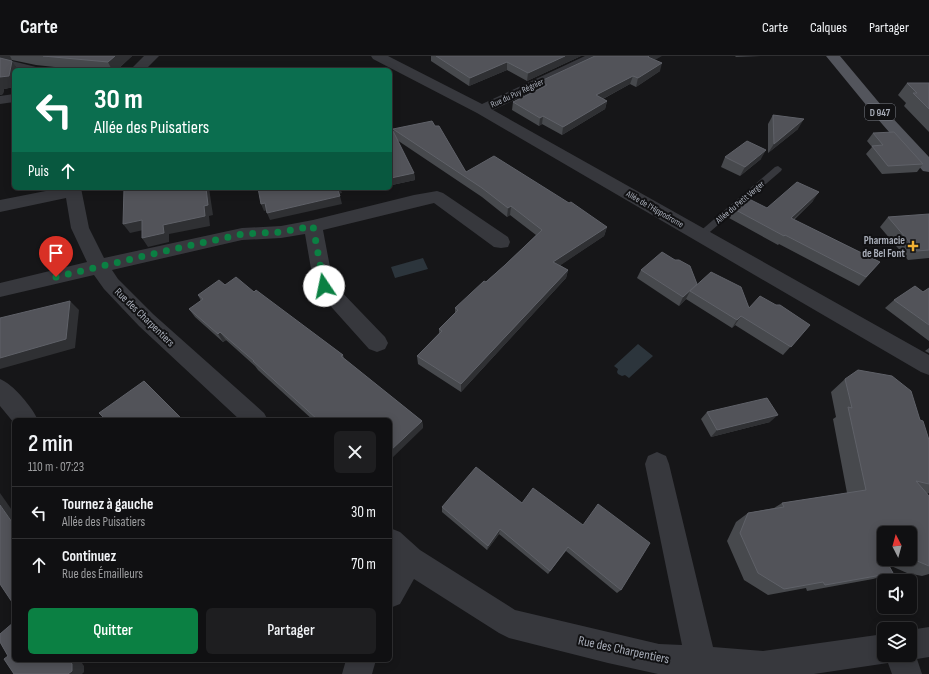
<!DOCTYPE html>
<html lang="fr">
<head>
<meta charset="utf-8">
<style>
	body { margin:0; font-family:"Sofia Sans Condensed",sans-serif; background:#1e1e20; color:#f1f3f6; height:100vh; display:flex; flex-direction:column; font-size:15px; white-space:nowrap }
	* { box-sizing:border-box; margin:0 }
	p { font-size:13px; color:#9c9d9f }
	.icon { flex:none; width:22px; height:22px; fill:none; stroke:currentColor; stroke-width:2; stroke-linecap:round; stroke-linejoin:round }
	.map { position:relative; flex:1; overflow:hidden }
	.side { position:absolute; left:12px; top:362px; width:380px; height:244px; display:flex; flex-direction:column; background:#101012; border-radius:6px; box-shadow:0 2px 10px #0003,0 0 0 1px #303032 }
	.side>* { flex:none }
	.banner { position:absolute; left:12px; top:12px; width:380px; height:122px; border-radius:6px; box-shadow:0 2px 10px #0003,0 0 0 1px #303032; background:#0b6e4f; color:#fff; overflow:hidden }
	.needle { width:26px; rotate:354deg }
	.tools { position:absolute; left:877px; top:470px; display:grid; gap:8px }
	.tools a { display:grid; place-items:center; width:40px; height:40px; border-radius:6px; background:#101012; box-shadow:0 2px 10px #0003,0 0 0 1px #303032; font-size:20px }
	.pin { position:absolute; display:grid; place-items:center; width:34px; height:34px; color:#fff; margin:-41px -17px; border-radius:50% 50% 50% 0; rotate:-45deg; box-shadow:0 0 4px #0007 }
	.pin .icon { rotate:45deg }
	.me { position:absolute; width:44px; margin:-22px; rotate:349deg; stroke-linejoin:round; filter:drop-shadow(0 0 3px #0008) }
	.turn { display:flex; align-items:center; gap:14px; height:84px; padding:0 16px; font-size:18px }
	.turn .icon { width:52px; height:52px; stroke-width:2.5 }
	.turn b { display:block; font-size:28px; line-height:34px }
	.then { display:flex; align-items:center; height:38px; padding:0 16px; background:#0003; gap:8px; font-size:15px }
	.round { display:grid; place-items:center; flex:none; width:42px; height:42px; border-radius:6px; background:#1e1e20 }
	.overview { display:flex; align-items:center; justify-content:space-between; height:68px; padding:0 16px }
	h1 { font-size:24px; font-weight:600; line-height:30px }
	.primary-button { display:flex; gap:8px; margin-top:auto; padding:8px 16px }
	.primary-button a { flex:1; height:46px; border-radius:6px; background:#0b8043; color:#fff; font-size:16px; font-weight:600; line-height:46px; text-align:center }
	.primary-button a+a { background:#1e1e20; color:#f1f3f6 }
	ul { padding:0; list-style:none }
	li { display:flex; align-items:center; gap:12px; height:52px; padding:0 16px; border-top:1px solid #303032 }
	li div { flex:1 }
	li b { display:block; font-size:15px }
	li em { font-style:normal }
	header { display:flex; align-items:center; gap:24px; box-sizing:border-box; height:56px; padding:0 20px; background:#101012; border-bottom:1px solid #303032 }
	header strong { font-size:19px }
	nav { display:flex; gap:22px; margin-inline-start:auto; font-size:14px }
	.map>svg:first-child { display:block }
	.water { fill:#2c353c }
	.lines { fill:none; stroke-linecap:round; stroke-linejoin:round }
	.lane { fill:#37383d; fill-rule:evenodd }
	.street { fill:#37383d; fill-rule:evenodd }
	.primary { fill:#53555c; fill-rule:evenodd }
	.wall { fill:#47494d; fill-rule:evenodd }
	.shaded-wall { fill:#2f3033 }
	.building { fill:#525359; stroke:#5f6168 }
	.route { stroke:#0b8043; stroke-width:7; stroke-dasharray:0 12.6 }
	.poi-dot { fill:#f2b134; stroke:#111113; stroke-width:1.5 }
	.labels { text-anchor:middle; stroke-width:4; stroke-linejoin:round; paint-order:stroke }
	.far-street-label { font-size:9px; fill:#a8adb8; stroke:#111113 }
	.shield { fill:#111113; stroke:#7b7e86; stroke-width:1 }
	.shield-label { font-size:10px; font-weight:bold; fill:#a8adb8 }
	.poi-label { font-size:11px; font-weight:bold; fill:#a8adb8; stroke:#111113; text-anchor:end }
	.street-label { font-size:11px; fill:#a8adb8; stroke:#111113 }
	.near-street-label { font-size:13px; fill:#a8adb8; stroke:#111113 }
</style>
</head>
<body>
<header>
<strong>Carte</strong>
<nav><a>Carte</a><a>Calques</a><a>Partager</a></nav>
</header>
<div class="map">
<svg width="929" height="618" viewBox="0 0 929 618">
	<rect width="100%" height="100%" fill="#161618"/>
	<g class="water">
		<path d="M423,202l5,11 -33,9 -4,-11z"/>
		<path d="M638,288l15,12 -24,22 -4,-3 -3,1 -4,-2 -1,-2 1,-3 -4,-3z"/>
	</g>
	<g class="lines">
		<path class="lane" d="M778,110l4,3 -1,2 -77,66h-6l-2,-2 2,-2 77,-66z"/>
		<g class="street">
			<path d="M144,0h15l-14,14h-15z"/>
			<path d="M371,0h17l94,48 103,-48h18l-2,3 -108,51 436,245v20l-8,-3 -444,-259 -104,-54z"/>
			<path d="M12,5l24,6 2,3h-23l-8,-2 -2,-3 2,-3z"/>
			<path d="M14,38v8l-14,2v-8z"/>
			<path d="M61,132h20l8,40 15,30 138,-30 39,-2 32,-6 101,-25 23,-4 6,2 65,44 2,5 -2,5 -7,1 -7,-1 -60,-44 -111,27 10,53 52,54 3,6 -3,6 -8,3 -8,-3 -52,-58 -3,-5 -9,-52 -24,4 -39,2 -130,30 6,9 35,35 111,99 4,7h-28l-101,-94 -35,-37 -10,-14 -94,22v-14l87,-21 -16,-34 -5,-30 -66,14v-12z"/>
			<path d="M0,323c13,5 32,28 38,41h-24v3l-14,-17z"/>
			<path d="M657,396l9,4 3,8 44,183 50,4 121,-17v21h26v-25l19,-3v30l-12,2 5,15h-30l-4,-11 -74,11h-156l-50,-11 -99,-25 -10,-5 -85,-54 -14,25 -10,4v-41l3,-4 -3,-3v-32l10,4 20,18 95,60 144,34 23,1 -37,-181 3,-8z"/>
			<path d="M346,604h30l-4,14h-30z"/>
		</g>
		<path class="primary" d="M826,0h14l46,55 43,46v15l-6,-1 -47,-54z"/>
	</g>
	<g class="wall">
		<path d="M0,0h132l-15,14h-34l-47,-5 -24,-5h-3l3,1 7,9h-5v17l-10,2 -1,5 -3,1z"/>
		<path d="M431,0h150l-54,25 -20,-11 -38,16 -38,-25z"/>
		<path d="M736,0h25l-26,1z"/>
		<path d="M655,4l5,11 -24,16 -6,-3 -27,15 4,2 -2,8 -43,26 -20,-11 -3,2 -27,-16 1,-8 28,-14v-7z"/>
		<path d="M907,27h22v49l-25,-26 2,-3 -8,-8z"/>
		<path d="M773,59l25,14 -30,24v-29z"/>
		<path d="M435,70l31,46 141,55 -3,9 -44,29 8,5 -2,8 -105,114 -43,-28 -1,-8 22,-23v-4l16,-15v-6l50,-43 31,-30 -26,-20 -3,2 -25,-20 -85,-57 17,33 1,7 -23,5 -2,-3v-51l4,3 -1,-5z"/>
		<path d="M873,77l50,31 -6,8 -35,2 -16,-20 6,-7 -5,-6z"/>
		<path d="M725,101l36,2 -21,17 -19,-9z"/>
		<path d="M813,145l-19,19 86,42 -21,24 -80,-42 -1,1 -49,-27 5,-9 33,-1z"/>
		<path d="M929,159v43l-21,2 -28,-33 8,-10z"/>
		<path d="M641,214l56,14 52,24 61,17 -27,30 -48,-30 -3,3 -46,-29 -7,7 -42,-28z"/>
		<path d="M225,229l29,7 89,63 1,4 78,62 1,7 -33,-8h-77l-55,-50 -3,-4 -29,-26 -3,2 -28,-25 -6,-8 12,-8 -3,-6z"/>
		<path d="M929,232v53l-44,-33 9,-8 29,-8z"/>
		<path d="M929,292v5l-4,-2z"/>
		<path d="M845,323l75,41 9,20v53l-2,1 2,2v78l-7,2 -15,-3 -18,-8 4,8 -20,6 -66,12 -1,-3 -38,7 -24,-15 -17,-39 9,-19 12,-9 26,-5 8,-5 65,-10 -14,-74 3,-2 -5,-25zM884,477h26v26h-26z"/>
		<path d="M707,356l63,10 -59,15 -10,-18z"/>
		<path d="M522,447l99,87 -4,3 -51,-42 -18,23 -49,-40 -12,16 -45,-38v-5z"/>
	</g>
	<g class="shaded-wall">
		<path d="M0,0h10l2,4 -12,1z"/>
		<path d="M115,0h17l-15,14h-5l-4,-8z"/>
		<path d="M565,0h16l-54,25 1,-8z"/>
		<path d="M649,0h13l-16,9 2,-8z"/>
		<path d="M12,5l7,9h-5v17l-10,2 -1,5 -3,1v-18z"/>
		<path d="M507,6v8l-38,16 1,-8z"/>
		<path d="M662,7l-2,8 -24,16 2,-9z"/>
		<path d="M633,20l-3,8 -35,19 1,-8z"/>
		<path d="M607,45l-2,8 -43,26 1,-8z"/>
		<path d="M543,60l-1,8 -3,2 1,-8z"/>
		<path d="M804,63l-6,10 -30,24 6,-9z"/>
		<path d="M766,94l-5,9 -21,17 5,-9z"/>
		<path d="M414,117l1,7 -23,5 -1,-7z"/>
		<path d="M206,132h3l4,27 -4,1 1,10 -41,8v8l-21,5 -6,-9 21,-13 41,-19z"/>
		<path d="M337,132h3l2,5 -4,1z"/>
		<path d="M819,136l-6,9 -28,26 6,-9z"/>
		<path d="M340,140l2,8 -72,16 -3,-7z"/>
		<path d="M265,147l3,7 -4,1 -3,-7z"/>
		<path d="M511,150l-1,9 -3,2 1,-9z"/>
		<path d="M142,164l6,9 -18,4 -7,-9z"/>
		<path d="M607,171l-3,9 -52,35 1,-9z"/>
		<path d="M568,214l-2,8 -105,114v-8z"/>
		<path d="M690,235l-4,8 -7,7 4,-9z"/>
		<path d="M70,245l9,9 -4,38 -75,21v-11z"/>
		<path d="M741,260l-6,9 -3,3 5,-8z"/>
		<path d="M220,276l6,8 -3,2 -5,-8z"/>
		<path d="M778,359l-8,7 -59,15 6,-7z"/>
		<path d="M422,365l1,7 -33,32v-9z"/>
		<path d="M0,437l14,20v12l-14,-20z"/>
		<path d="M500,473l-1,5 -12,16 1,-4z"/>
		<path d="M69,604h11l4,6v6l-2,2h-14z"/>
	</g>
	<g class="building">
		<path d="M43,0h72l-7,6z"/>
		<path d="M436,0h129l-37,17 -21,-11 -37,16z"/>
		<path d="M595,0h54l-1,1 14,6 -24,15 -5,-2 -37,19 11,6 -44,26 -20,-11 -3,2 -27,-16 34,-17 -6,-4z"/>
		<path d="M0,2l12,3 -3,15 -9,1z"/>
		<path d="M907,27h22v26l-16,-16h4z"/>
		<path d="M773,59l31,4 -30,25z"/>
		<path d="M432,65l3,5h4l27,46 28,-16 75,47 2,-1 36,25 -54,35 15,8 -107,114 -44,-28 25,-25 -3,-2 19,-19 -3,-2 29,-27 2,1 19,-17 37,-35 -31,-24 -3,2 -26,-20 -89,-59z"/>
		<path d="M390,75h3l21,42 -23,5 -1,-1z"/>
		<path d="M894,76l29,32 -35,2 -16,-20 11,-1 -10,-12z"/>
		<path d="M747,85l19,9 -21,17 -20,-10z"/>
		<path d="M797,126l22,10 -28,26 89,44 -14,15 -81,-42 -1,1 -50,-27 13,-11 20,10z"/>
		<path d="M124,132h82l2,17 -4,1 1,10 -42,9 1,8 -22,5v-18l-19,4z"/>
		<path d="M258,132h79l3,8 -73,17 -2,-10 -4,1z"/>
		<path d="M929,158v36l-12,1 -29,-34z"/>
		<path d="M662,196l13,8h4l11,6 7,18 -14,13 -42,-27z"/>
		<path d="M711,216l30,15 8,21 11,-12 16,9h4l30,20 -19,22 -50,-31 -4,4 -47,-29z"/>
		<path d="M236,221l18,15 2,-2 87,65 -2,1 81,65 -32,30v-31h-72l-65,-59h1l-34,-29 -2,2 -29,-25 14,-10 -5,-4 21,-15 6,5z"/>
		<path d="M915,230l8,6 6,-4v37l-35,-25z"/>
		<path d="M70,245l-4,38 -66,19v-40z"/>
		<path d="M858,314l34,6 19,15 9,29 3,1 6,19v44l-13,-3 13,15v70l-19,-8v-25h-26v15l-7,-3 7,12v2h1l8,14 -68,12 -2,-3 -39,7 -26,-16 -18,-40 8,-20 36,-6 -2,-4 84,-13 -18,-83 4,1 -7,-29z"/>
		<path d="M144,325l39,39h-77l-7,-7z"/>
		<path d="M767,342l11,17 -61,15 -10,-18z"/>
		<path d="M476,411l46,36 11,-15 50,37 15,-21 52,39 -29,47 -53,-43 -18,24 -50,-42 -12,17 -46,-39z"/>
		<path d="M0,449l14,20v80l-14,-21z"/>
		<path d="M14,566v38h55l3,4v7l-4,3h-54l-10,-15 4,-3 -8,-14v-8z"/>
	</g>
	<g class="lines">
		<path class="route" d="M56,221l105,-25 81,-18 39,-2 32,-6 11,60"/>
	</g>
	<path class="poi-dot" d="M911 184h4v4h4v4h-4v4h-4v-4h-4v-4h4z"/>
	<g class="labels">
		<g class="far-street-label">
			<text transform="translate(517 37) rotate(-25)" y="3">Rue du Puy Régnier</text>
			<text transform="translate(740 146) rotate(-40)" y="3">Allée du Petit Verger</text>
			<text transform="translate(655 153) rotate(30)" y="3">Allée de l'Hippodrome</text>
		</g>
		<rect class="shield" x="865" y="48" width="30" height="16" rx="3"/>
		<g class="shield-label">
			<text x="880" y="60">D 947</text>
		</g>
		<g class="poi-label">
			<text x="905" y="188">Pharmacie<tspan x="905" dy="13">de Bel Font</tspan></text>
		</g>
		<g class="street-label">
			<text transform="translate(145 261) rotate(44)" y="4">Rue des Charpentiers</text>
		</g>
		<g class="near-street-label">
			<text transform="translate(624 593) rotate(12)" y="5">Rue des Charpentiers</text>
		</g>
	</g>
</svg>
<div class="tools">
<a><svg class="needle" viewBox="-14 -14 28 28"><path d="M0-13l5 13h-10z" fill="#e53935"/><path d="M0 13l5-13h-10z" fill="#9c9d9f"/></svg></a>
<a><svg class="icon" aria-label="sound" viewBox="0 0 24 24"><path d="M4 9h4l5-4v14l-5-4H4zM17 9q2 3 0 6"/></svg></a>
<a><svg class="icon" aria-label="layers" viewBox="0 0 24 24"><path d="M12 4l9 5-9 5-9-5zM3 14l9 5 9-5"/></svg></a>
</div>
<div class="pin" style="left:56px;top:221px;background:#d93025"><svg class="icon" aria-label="arrive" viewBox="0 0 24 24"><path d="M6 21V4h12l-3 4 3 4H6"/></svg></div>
<svg class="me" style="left:324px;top:230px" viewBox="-20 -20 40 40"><circle r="19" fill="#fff"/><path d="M0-13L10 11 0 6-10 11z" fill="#0b8043"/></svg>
<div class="banner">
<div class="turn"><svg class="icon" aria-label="left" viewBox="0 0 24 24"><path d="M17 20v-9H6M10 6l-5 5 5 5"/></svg><div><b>30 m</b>Allée des Puisatiers</div></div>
<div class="then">Puis<svg class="icon" aria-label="ahead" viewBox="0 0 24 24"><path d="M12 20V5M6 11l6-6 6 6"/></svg></div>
</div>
<section class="side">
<div class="overview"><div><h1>2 min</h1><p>110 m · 07:23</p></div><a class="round"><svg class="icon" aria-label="close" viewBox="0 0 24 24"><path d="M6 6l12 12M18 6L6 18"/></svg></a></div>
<ul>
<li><svg class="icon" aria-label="left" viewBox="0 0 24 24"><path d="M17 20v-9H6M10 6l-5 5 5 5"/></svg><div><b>Tournez à gauche</b><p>Allée des Puisatiers</p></div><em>30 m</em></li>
<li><svg class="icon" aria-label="ahead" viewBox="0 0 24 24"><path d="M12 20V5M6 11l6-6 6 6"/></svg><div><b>Continuez</b><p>Rue des Émailleurs</p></div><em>70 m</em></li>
</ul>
<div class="primary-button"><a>Quitter</a><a>Partager</a></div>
</section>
</div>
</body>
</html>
